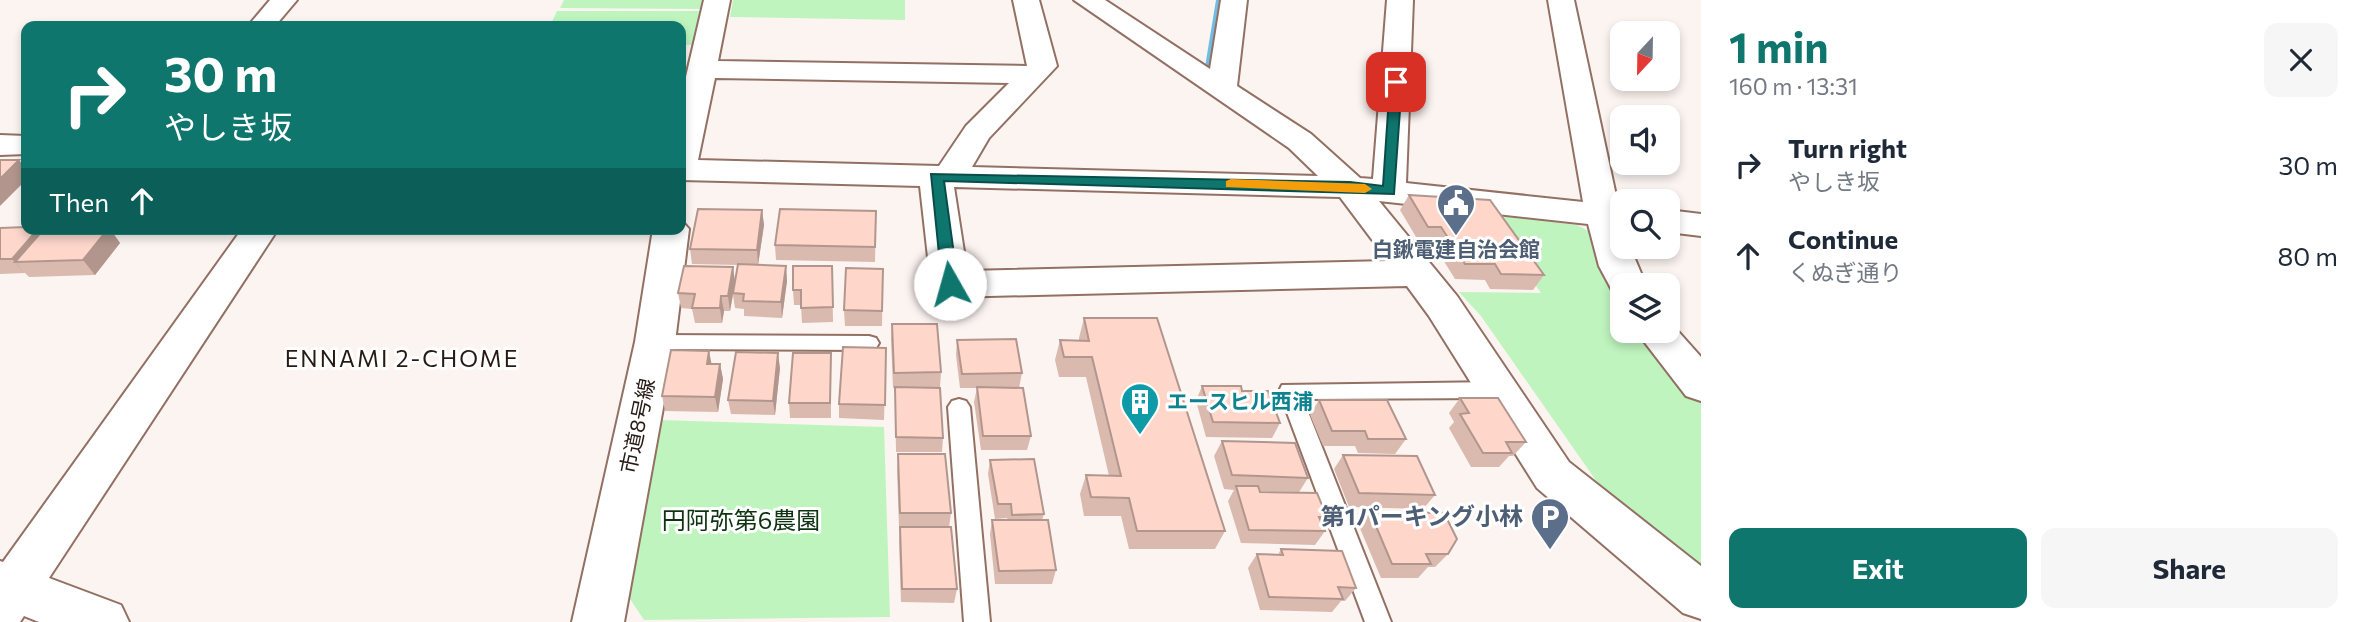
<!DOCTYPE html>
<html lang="en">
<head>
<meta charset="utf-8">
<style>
	body { margin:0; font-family:Commissioner,"Noto Sans JP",sans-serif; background:#f6f6f7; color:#1f2937; height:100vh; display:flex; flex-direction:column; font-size:26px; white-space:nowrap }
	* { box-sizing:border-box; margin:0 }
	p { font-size:23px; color:#747a83 }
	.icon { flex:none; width:38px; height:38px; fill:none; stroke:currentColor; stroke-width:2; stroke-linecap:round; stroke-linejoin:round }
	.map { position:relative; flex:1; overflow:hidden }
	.panel { display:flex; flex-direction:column; background:#fff; width:665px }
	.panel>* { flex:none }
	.top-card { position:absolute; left:21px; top:21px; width:665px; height:214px; border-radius:14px; box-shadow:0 4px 10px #0003; background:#0f766e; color:#fff; overflow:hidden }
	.needle { width:46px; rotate:202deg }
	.controls { position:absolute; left:1610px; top:21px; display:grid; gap:14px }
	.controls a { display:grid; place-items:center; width:70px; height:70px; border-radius:14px; background:#fff; box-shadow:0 4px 10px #0003; font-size:35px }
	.pin { position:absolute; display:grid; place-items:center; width:60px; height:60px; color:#fff; margin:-30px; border-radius:14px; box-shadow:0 4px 10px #0006 }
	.me { position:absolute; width:77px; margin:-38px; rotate:353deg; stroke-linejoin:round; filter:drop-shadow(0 0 5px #0008) }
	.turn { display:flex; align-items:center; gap:24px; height:147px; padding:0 28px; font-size:32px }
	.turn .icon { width:91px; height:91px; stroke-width:2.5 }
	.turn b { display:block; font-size:49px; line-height:60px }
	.then { display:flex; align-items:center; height:66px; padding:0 28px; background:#0003; gap:14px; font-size:26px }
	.round { display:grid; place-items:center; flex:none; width:74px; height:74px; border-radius:14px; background:#f6f6f7 }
	.summary { display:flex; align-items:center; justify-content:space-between; height:119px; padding:0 28px }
	h1 { font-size:42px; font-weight:700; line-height:52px; color:#0f766e }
	.cta { display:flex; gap:14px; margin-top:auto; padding:14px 28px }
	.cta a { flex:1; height:80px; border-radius:14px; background:#0f766e; color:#fff; font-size:28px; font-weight:700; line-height:80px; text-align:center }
	.cta a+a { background:#f6f6f7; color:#1f2937 }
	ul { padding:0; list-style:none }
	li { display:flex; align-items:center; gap:21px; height:91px; padding:0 28px }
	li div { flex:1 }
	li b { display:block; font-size:26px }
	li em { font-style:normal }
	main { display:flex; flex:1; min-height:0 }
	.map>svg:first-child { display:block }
	.green { fill:#bff4be }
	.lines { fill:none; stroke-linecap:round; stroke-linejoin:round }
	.stream { fill:#70bde1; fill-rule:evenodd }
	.service-casing { stroke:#927064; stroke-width:4 }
	.minor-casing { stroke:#927064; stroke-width:4 }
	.service { fill:#fff; fill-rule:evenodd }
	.minor { fill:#fff; fill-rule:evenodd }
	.wall { fill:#dab9ae }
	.shaded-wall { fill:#b2968d }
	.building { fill:#fed7ca; stroke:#b2968d; stroke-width:2 }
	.route { fill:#0f766e; stroke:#0a4d48; stroke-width:2 }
	.slow { fill:#f59e0b }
	.labels { text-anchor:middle; stroke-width:6; stroke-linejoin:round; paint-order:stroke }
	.service-label { font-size:21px; font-weight:bold; fill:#4e5e75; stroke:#fff }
	.culture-label { font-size:21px; font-weight:bold; fill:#0d838f; stroke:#fff; text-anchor:start }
	.street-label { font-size:21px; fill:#271a15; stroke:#fff }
	.neighbourhood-label { font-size:23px; letter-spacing:2px; fill:#271a15; stroke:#fff }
	.near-service-label { font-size:24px; font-weight:bold; fill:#4e5e75; stroke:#fff; text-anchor:end }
	.near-park-label { font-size:24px; fill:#0d3310; stroke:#fff }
</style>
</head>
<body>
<main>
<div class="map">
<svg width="1701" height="622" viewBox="0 0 1701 622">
	<rect width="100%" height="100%" fill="#fcf4f1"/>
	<g class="green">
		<path d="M564,0h138l-1,9 -141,-1z"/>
		<path d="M733,0h172v20l-175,-3z"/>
		<path d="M557,11h144l-9,34h-11v-19h-131z"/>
		<path d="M1485,214l92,11 19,10 7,31 19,33v32h19l42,54 18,17v166l-104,-86 -116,-166 -22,-24 82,1z"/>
		<path d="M658,420l226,7 6,190 -246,3 -16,-24z"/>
	</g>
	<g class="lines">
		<path class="stream" d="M1216,0h8l-9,67 -5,3 -5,-3z"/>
		<defs>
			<g id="service">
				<path d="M655,335l214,1 7,2 3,5 -3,5 -7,2 -214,-1 -7,-2 -3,-5 3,-5z"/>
				<path d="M1497,382l7,2 3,6 -3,6 -7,2 -194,1 88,223h-26l-86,-231 3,-6z"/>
				<path d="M959,399l7,2 4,6 20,215h-26l-16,-215 4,-6z"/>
			</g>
			<g id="minor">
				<path d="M270,0h27l-22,26h-27z"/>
				<path d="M704,0h26l-12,61 309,5 -14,-66h26l18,66 -68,72 -17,29 346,9 -29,-28 -215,-148h31l105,69 11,-69h26l-10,86 74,48 49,44 13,1 14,-179h26l-7,183 177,19 -35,-202h26l44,205 4,1v41h8l16,38h-24v12l-8,-3 -15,-28 -11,-42 -209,-23 78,95 112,166 132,104v53l-18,-6 -146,-125 -108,-172 -22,-30 -457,11 -13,-4 -6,-9 -11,-98 -239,-6v-82zM715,78l294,5 -43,43 -27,40 -241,-6zM954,187l386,10 48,64 -421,10z"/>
				<path d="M0,135l26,1v18l-26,1z"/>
				<path d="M1668,210l33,4v22l-33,-4z"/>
				<path d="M681,220l8,9 -14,113 -51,280h-52l63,-280 18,-113h28z"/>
				<path d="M242,229h36l-229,349 72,27 8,17h-90l-15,-6 -4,6h-20v-61l3,1z"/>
				<path d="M1668,320l33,37v44l-15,-5 -50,-65h32z"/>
			</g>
		</defs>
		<use href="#service" class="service-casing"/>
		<use href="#minor" class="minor-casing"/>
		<use href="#service" class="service"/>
		<use href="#minor" class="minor"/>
	</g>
	<g class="wall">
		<path d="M1409,195l135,80 -11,15 -43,-1 -5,-9 -30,-1 -23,-37h-13l-19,-32z"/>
		<path d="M762,210l2,15 -6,40 28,1 1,15 -5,37 -38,-2v-7l-9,-1 -2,-13 -3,16h-6l-2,12h-27l-3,-14 -11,-1 -3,-15 55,-26 2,15 3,-17 -46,-1 -2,-15z"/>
		<path d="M876,211l-1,51 -99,-2 -1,-15z"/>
		<path d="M0,228l43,3 1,-2h66l10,14 -25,32 -66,2 -4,-4 -25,1z"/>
		<path d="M832,266l1,56 -31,1 -1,-18h-7l-1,-15z"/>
		<path d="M883,269l-1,57h-37l-1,-16z"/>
		<path d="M1084,318l141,213 -10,18h-86l-8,-33h-37l-4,-22 6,-19 23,1 -23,-99h-27l-4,-17 5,-20 19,1v-3z"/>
		<path d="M892,324l49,48 -1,15 3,51 -1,14h-46l-1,-64h-2l-2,-49z"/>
		<path d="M957,340l65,33 -3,15 12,48 -4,14h-46l-7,-48 3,-14h-17l-4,-33z"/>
		<path d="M886,348l-2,72 -45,-2v-14z"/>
		<path d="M831,353v65h-41l-1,-15z"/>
		<path d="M711,364h9l3,15 -5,33 -53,-1 -3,-15z"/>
		<path d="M780,368l-5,47 -44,-1 -3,-14z"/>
		<path d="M1202,386l40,5 38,32 -8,15 -66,-1 -10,-36z"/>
		<path d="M1460,398l66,44 -13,14h-4l-10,11h-28l-22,-39 5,-6 -5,-9z"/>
		<path d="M1319,400l87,39 -11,15 -37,-1 -3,-7h-32l-13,-31z"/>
		<path d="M1222,441l86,37 -9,14 -40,-1 1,1 67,25 -5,7 3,7 -10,14 -74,-2 -13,-42 6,-11 -10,-1 -10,-33z"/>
		<path d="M898,454l53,59 -2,14h-50l-2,-58z"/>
		<path d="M1343,455l92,40 -12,14 -74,-2 -15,-38z"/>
		<path d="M990,460l54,54 -2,6 14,50 -4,14h-57l-5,-50 2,-14h16l-1,-2 -12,1 -7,-45z"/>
		<path d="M1370,512l78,42 -13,13h-7l-10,11h-37l-22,-52z"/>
		<path d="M900,527l57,62 -3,14 -53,-1 -2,-61z"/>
		<path d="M1281,549l75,39 -11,13h-4l-9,11 -72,-2 -12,-42 9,-14 21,1z"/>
	</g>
	<g class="shaded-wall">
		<path d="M19,160l7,9v11l-26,26v-27z"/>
		<path d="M762,210l2,15 -6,40 -1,-15z"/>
		<path d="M38,229h3l11,13 -37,20 10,12 -13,-15z"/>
		<path d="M108,229h2l10,14 -25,32 -12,-15z"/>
		<path d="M786,266l1,15 -5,37 -1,-16z"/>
		<path d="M733,267l2,15 -5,29 -2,-15z"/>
		<path d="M721,296l3,15 -2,12 -2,-15z"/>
		<path d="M709,351l3,15 -5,-2z"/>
		<path d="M778,353l2,15 -5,47 -2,-14z"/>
		<path d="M720,364l3,15 -5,33 -3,-15z"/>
	</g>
	<g class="building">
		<path d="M0,160h19l-19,19z"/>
		<path d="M1409,195l81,5 54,75 -43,-1 -6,-10h-30l-24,-37h-13z"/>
		<path d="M698,209l64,1 -5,40 -67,-1z"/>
		<path d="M780,209l96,2 -1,36 -100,-2z"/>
		<path d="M26,227v2h12l-26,30h-12v-31z"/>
		<path d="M44,229h64l-25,31 -68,2z"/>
		<path d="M738,264l48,2 -5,36 -38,-1 1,-7 -11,-1z"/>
		<path d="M684,266l49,1 -5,29h-7l-1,12h-28l3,-14 -17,-1z"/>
		<path d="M793,266h39l1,41 -32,1v-18h-8z"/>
		<path d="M846,268l37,1 -1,42 -38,-1z"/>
		<path d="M1084,318h73l68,213h-88l-8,-33 -38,-1 -5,-22 35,1 -29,-119h-28l-4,-17 29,1z"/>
		<path d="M892,324h45l4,48 -47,1z"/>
		<path d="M1016,339l6,34 -60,1 -5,-34z"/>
		<path d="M843,347l43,1 -1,57 -46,-1z"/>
		<path d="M671,350l38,1 -2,13h13l-5,33 -53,-1z"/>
		<path d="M736,352l42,1 -5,48 -45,-1z"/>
		<path d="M793,353h38l-1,50h-41z"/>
		<path d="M1202,386h39l1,5h26l12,32 -67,-1z"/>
		<path d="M895,387l45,1 3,50 -47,-1z"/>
		<path d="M977,387l46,1 8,48h-48z"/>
		<path d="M1460,398h38l28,44h-20l6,11h-29l-23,-39 9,-1z"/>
		<path d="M1319,400h68l19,39h-38l-3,-8h-33z"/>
		<path d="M1222,441l73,2 13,35 -76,-3z"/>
		<path d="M898,454h47l6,59h-51z"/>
		<path d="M1343,455l74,1 18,39 -76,-2z"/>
		<path d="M1034,459l10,55 -32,1 -1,-11h-13l-8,-44z"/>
		<path d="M1236,486h22l2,6 57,1 10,24h-8l6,14 -76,-1z"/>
		<path d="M1370,512l74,1 13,26 -9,15h-22l5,10h-39z"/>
		<path d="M992,520h56l8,50 -57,1z"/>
		<path d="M900,527h51l6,62h-55z"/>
		<path d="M1281,549l61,2 14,37 -18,-1 5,12 -74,-2 -12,-43 26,1z"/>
	</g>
	<path class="route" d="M1396,78l6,4 -8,112 -450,-13 14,103 -8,5 -8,-5 -11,-110 419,8 33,4 7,-104z"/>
	<path class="slow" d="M1231,179l134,5 7,5 -7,4 -139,-6v-6z"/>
	<defs>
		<symbol id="civic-pin" viewBox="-11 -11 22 30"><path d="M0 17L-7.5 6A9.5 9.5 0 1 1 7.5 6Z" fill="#5c6f8a" stroke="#fff"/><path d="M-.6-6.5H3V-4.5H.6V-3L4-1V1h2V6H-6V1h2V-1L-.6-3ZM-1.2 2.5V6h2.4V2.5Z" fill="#fff"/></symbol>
		<symbol id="building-pin" viewBox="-11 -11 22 30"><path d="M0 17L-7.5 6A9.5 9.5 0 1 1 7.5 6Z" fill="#0f9aa8" stroke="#fff"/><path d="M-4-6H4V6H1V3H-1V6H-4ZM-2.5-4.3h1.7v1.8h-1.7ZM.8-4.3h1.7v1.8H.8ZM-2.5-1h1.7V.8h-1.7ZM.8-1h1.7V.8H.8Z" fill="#fff"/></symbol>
		<symbol id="parking-pin" viewBox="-11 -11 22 30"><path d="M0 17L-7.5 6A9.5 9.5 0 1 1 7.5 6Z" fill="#5c6f8a" stroke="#fff"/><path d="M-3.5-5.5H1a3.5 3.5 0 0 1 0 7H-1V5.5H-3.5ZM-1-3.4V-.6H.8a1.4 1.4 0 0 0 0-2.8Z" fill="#fff"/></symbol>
	</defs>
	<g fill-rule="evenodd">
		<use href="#civic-pin" x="1434" y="181" width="44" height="60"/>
		<use href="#building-pin" x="1118" y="380" width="44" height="60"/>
		<use href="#parking-pin" x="1528" y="495" width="44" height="60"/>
	</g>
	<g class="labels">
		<g class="service-label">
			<text x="1456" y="257">白鍬電建自治会館</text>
		</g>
		<g class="culture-label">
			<text x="1167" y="409">エースヒル西浦</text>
		</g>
		<g class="street-label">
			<text transform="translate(638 426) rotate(-78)" y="7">市道8号線</text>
		</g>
		<g class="neighbourhood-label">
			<text x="402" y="367">ENNAMI 2-CHOME</text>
		</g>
		<g class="near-service-label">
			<text x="1523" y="525">第1パーキング小林</text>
		</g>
		<g class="near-park-label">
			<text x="741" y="529">円阿弥第6農園</text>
		</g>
	</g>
</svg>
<div class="controls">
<a><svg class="needle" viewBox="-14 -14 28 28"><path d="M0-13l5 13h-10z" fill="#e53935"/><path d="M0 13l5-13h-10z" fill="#747a83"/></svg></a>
<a><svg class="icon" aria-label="sound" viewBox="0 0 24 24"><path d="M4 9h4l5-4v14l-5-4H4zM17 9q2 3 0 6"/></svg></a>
<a><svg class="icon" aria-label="search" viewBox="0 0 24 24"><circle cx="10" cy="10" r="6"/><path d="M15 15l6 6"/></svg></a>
<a><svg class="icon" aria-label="layers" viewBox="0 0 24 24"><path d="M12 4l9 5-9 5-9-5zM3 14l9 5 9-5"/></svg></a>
</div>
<div class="pin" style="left:1396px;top:82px;background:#d93025"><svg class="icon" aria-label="arrive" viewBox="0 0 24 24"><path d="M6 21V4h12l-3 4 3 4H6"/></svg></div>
<svg class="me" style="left:950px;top:284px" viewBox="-20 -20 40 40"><circle r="19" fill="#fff"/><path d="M0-13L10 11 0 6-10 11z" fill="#0f766e"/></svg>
<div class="top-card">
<div class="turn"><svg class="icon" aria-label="right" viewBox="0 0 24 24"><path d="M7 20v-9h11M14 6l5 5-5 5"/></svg><div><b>30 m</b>やしき坂</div></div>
<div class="then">Then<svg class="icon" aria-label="ahead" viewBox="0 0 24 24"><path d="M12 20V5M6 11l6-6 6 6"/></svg></div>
</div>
</div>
<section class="panel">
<div class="summary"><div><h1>1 min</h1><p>160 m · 13:31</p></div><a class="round"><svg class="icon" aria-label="close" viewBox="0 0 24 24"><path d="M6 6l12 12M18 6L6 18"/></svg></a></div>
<ul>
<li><svg class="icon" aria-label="right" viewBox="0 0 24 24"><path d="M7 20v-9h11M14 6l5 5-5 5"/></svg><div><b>Turn right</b><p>やしき坂</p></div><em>30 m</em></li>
<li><svg class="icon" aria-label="ahead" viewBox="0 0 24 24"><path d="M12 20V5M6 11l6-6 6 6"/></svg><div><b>Continue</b><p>くぬぎ通り</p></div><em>80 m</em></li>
</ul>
<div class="cta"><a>Exit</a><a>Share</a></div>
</section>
</main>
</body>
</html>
